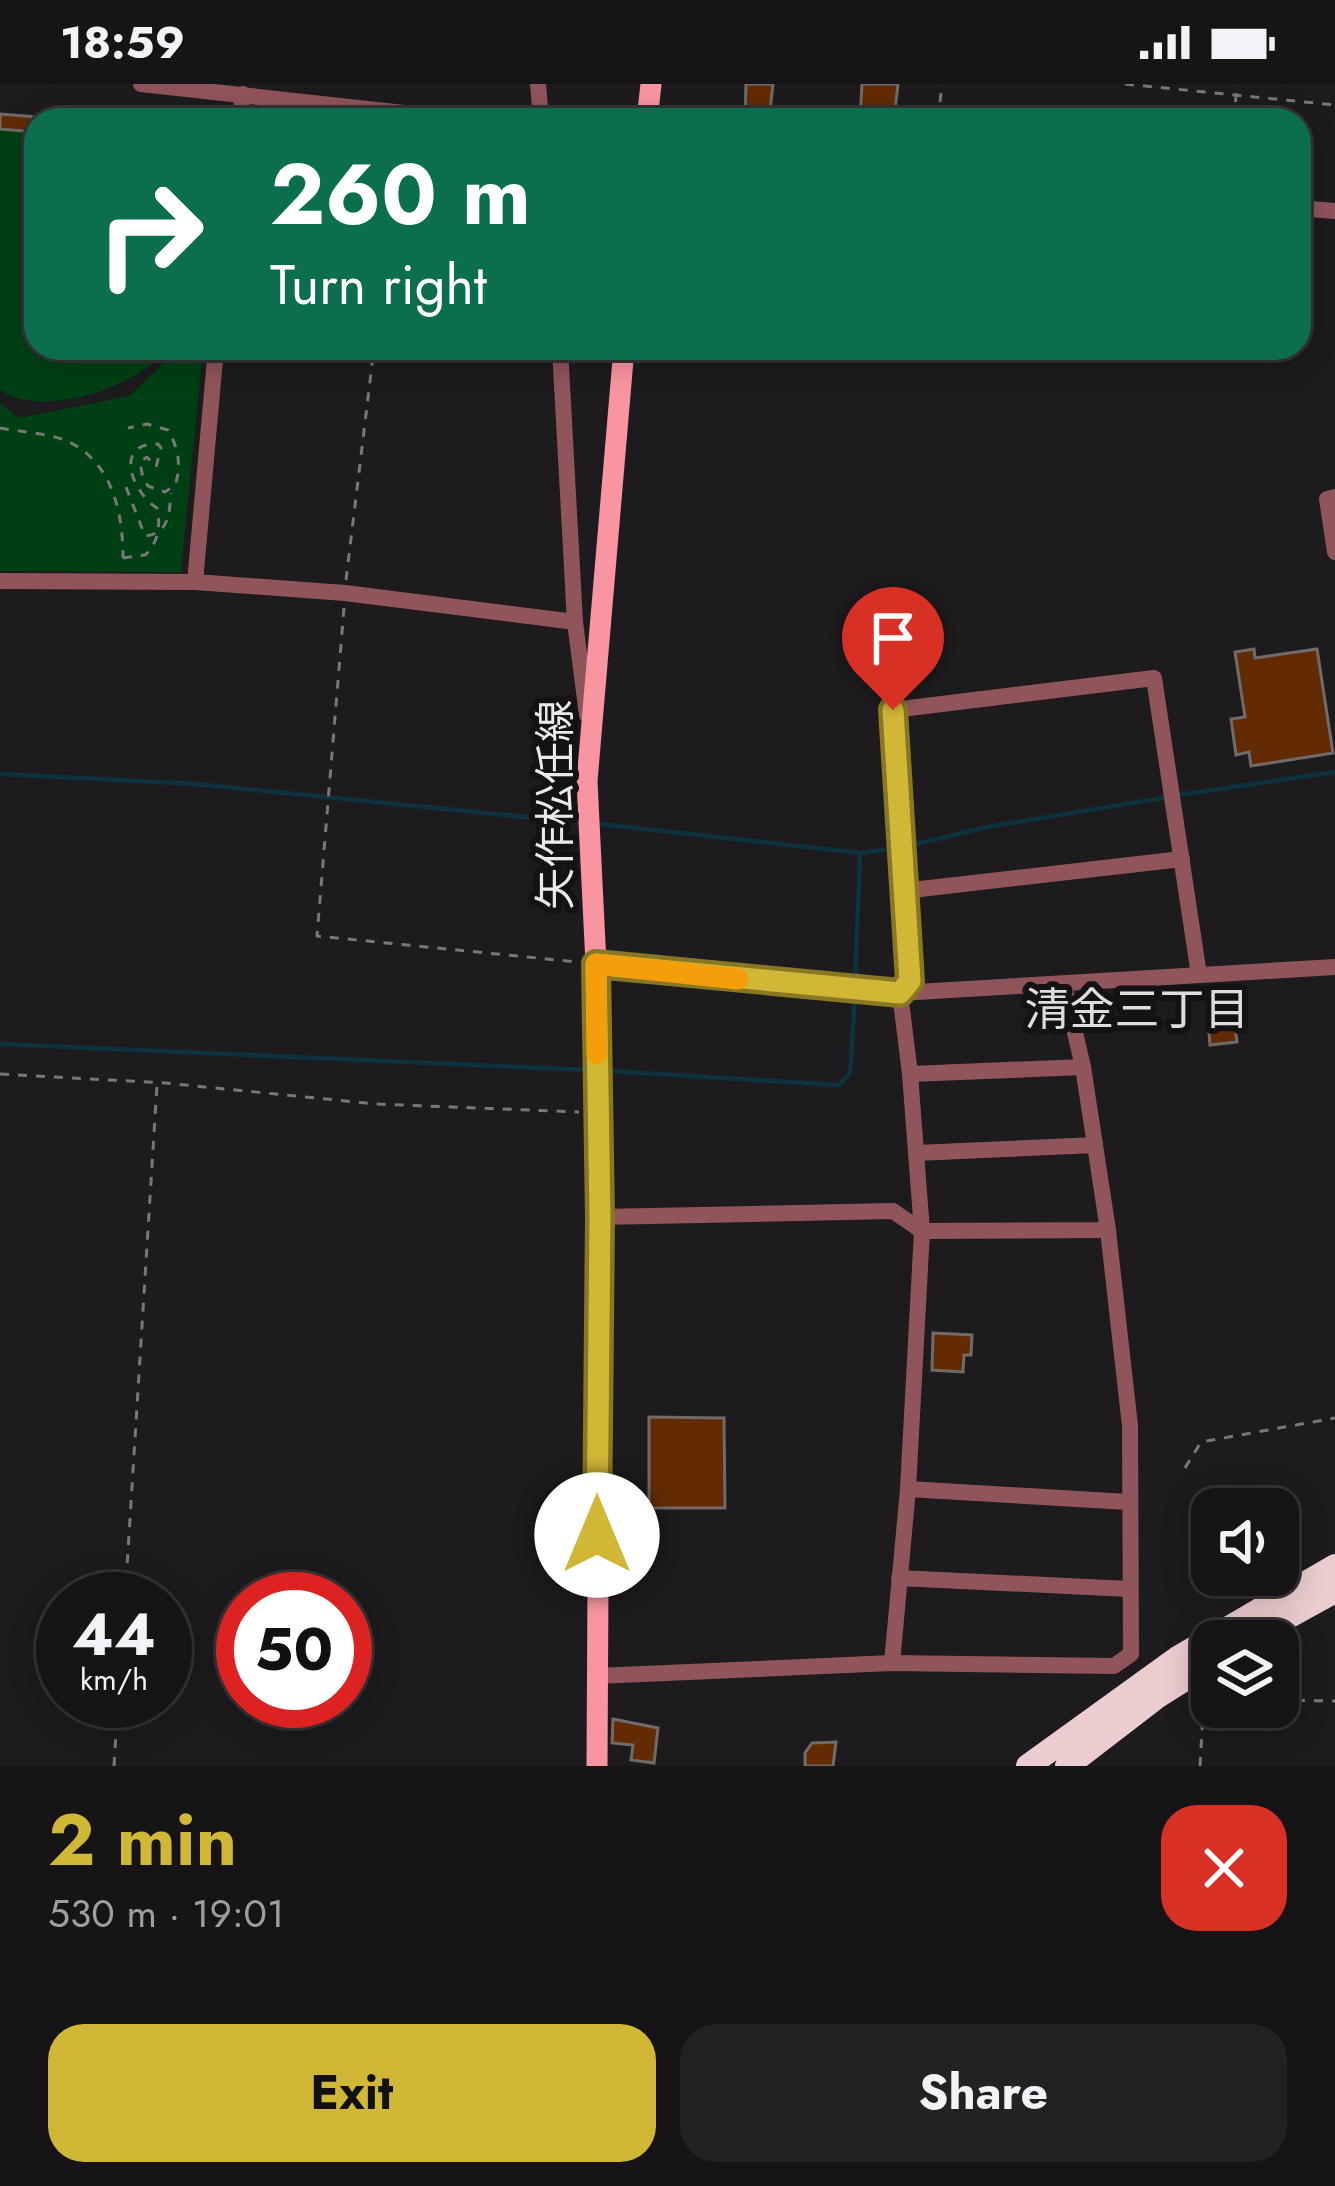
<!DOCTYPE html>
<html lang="en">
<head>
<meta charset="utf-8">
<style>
	body { margin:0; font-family:Jost,"Noto Sans JP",sans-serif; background:#232123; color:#f1f3f6; height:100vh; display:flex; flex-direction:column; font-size:45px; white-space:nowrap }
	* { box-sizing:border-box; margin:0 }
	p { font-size:39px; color:#9e9ea1 }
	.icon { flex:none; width:66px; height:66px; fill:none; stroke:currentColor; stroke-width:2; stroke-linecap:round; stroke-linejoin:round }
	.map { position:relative; height:1682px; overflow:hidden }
	.sheet { display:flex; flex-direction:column; background:#161416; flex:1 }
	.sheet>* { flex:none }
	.hud { position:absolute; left:24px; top:24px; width:1287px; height:252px; border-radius:36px; box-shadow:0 6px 30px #0003,0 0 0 3px #353335; background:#0b6e4f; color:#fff; overflow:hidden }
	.tools { position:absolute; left:1191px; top:1404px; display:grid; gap:24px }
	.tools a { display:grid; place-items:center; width:108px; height:108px; border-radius:24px; background:#161416; box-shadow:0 6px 30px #0003,0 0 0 3px #353335; font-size:60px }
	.speed { position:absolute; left:36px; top:1488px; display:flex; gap:24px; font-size:60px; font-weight:700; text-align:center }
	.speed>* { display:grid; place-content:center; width:156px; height:156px; border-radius:50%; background:#161416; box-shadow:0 6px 30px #0003,0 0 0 3px #353335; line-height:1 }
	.speed small { font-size:30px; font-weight:400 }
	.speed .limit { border:18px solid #d22; background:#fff; color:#111 }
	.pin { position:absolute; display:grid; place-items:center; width:102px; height:102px; color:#fff; margin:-123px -51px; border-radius:50% 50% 50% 0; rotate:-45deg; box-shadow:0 0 12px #0007 }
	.pin .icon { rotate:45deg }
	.me { position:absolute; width:132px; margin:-66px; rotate:0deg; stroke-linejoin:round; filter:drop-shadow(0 0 9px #0008) }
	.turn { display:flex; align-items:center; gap:42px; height:252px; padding:0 48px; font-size:54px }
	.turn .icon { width:156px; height:156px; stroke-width:2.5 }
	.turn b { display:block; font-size:84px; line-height:102px }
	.round { display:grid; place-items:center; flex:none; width:126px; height:126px; border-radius:36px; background:#232123 }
	.headline { display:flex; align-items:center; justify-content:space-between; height:204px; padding:0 48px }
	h1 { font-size:72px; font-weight:700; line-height:90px; color:#d1b736 }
	.cta { display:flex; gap:24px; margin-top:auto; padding:24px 48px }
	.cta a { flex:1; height:138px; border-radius:36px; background:#d1b736; color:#111; font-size:48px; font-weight:700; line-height:138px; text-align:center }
	.cta a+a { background:#232123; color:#f1f3f6 }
	.status { display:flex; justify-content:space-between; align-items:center; height:84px; padding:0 60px; background:#161416; direction:ltr }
	.status svg { height:33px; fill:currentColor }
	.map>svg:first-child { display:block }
	.green { fill:#003f13 }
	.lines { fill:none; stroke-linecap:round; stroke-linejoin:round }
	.stream { stroke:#0c333e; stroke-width:4.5 }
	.building { fill:#632b03; stroke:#706b69; stroke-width:3 }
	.path { stroke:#78777a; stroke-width:3; stroke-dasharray:9 9; stroke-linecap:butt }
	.minor { stroke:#90545b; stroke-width:16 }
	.major { stroke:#f995a0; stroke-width:21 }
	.highway { stroke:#eccdcf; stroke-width:24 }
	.route-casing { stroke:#887723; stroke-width:30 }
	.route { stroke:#d1b736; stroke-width:21 }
	.slow { stroke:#f59e0b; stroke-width:21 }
	.labels { text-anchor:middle; stroke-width:12; stroke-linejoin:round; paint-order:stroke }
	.street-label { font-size:42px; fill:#eae9ec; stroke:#141215 }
	.neighbourhood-label { font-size:45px; fill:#dfdce1; stroke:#141215 }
</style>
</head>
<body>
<div class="status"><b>18:59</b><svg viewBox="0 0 49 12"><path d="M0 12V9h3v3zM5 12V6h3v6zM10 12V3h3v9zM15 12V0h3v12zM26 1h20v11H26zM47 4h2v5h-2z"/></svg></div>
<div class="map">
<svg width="1335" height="1682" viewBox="0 0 1335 1682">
	<rect width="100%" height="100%" fill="#1d1b1e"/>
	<g class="green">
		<path d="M0,36l36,1v227h131c-25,39 -128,72 -167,42z"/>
		<path d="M179,264h24l-22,224 -181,-1v-168l19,15 110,-22z"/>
	</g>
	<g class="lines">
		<g class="stream">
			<path d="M0,690l196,10 380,38"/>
			<path d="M1179,711l156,-23"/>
			<path d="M599,740l261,29 37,-5"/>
			<path d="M908,762l79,-19 181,-30"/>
			<path d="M855,901l5,-132"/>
			<path d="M0,960l589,26"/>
			<path d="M610,987l229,14 11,-12 5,-76"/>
		</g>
	</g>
	<g class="building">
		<path d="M746,0h27l-4,36h-24z"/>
		<path d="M862,0h36l-4,36h-34z"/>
		<path d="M0,30l36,3v15l-36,-3z"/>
		<path d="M1254,565l1,9 62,-9 16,104 -82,13 -2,-14 -13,3 -5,-36 14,-2 -10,-65z"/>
		<path d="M1236,911l2,14h-5l4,33 -27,3 -3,-38 11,-6v-4z"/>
		<path d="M933,1249l39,2 -1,20h-7l-1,17 -31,-2z"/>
		<path d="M649,1333l75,1 1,90h-76z"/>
		<path d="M613,1635l45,9 -4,35 -23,-3 2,-15 -21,-2z"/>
		<path d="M836,1658l-3,24h-28v-13l7,-10z"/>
	</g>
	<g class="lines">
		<g class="path">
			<path d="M1125,0l210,21"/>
			<path d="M938,36l4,-36"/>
			<path d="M1234,36l3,-36"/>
			<path d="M0,344c21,4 48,5 67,13 46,21 56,73 56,117"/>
			<path d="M126,403l19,49c25,-3 24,-23 26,-43"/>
			<path d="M123,474l22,-3c13,-11 16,-30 12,-47 -24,-15 -45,-65 1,-64l3,4 -5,19 -9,-10 -7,5 3,17 5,7 17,6 10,-7c7,-19 3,-38 -7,-55l-21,-6 -19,4"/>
			<path d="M346,496l28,-232"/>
			<path d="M344,524l-27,328 260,26"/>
			<path d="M0,990l165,9 211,21 203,8"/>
			<path d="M1185,1384l16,-26 134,-24"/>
			<path d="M125,1515l32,-514"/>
			<path d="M1278,1616l57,1"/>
			<path d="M114,1682l4,-65"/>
			<path d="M1200,1682l4,-71h8"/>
		</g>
		<g class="minor">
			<path d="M141,0l327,36"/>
			<path d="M538,0l3,36"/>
			<path d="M240,36l3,-26"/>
			<path d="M1299,124l36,3"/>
			<path d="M560,264l15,274"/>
			<path d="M1335,413l-8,2 8,53"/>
			<path d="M0,497l195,1 150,11 230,29 12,93"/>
			<path d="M195,498l21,-234"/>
			<path d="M903,807l279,-32"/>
			<path d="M596,880l304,29 435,-26"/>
			<path d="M1083,983l-173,7 -10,-81 10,-12 -17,-271 261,-32 45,297"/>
			<path d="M916,1069l179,-8"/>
			<path d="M600,1133l293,-6 29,20 186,-1 -25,-163 -19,-82"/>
			<path d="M908,1405l220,13"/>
			<path d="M899,1494l230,11"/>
			<path d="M892,1579l16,-174 14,-258 -12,-157"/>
			<path d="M597,1592l295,-13 222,3 17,-12 -1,-228 -22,-196"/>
		</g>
		<g class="major">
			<path d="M647,36l4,-36"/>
			<path d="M597,1682l3,-549 -4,-253 -9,-183 37,-433"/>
		</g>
		<g class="highway">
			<path d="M1244,1557l91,-50"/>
			<path d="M1028,1682l151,-109 156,-91"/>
			<path d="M1067,1682l91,-70 54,-34"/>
		</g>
	</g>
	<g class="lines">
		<defs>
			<path id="route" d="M597,1451l3,-318 -4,-253 304,29 10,-12 -17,-271"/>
		</defs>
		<use href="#route" class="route-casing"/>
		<use href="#route" class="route"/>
		<path class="slow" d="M597,970l-1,-90 142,15"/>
	</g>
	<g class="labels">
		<g class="street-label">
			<text transform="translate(555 721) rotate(-90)" y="15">矢作松任線</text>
		</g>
		<g class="neighbourhood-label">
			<text x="1137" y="941">清金三丁目</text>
		</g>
	</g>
</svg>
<div class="tools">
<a><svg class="icon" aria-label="sound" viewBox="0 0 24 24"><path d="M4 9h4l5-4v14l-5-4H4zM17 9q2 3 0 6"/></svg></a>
<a><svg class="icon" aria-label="layers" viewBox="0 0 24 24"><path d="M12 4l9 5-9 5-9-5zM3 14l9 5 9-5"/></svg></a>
</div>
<div class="speed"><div>44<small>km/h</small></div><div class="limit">50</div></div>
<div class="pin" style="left:893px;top:626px;background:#d93025"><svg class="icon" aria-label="arrive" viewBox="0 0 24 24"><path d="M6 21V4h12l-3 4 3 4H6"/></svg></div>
<svg class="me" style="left:597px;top:1451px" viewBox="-20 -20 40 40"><circle r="19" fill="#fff"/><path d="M0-13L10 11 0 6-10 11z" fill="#d1b736"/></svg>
<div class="hud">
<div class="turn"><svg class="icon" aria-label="right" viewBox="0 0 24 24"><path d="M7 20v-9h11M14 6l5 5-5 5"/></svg><div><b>260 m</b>Turn right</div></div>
</div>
</div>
<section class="sheet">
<div class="headline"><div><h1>2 min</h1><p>530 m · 19:01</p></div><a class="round" style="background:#d93025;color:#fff"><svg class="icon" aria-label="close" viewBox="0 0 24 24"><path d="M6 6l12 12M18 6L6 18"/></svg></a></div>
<div class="cta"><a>Exit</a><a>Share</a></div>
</section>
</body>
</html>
